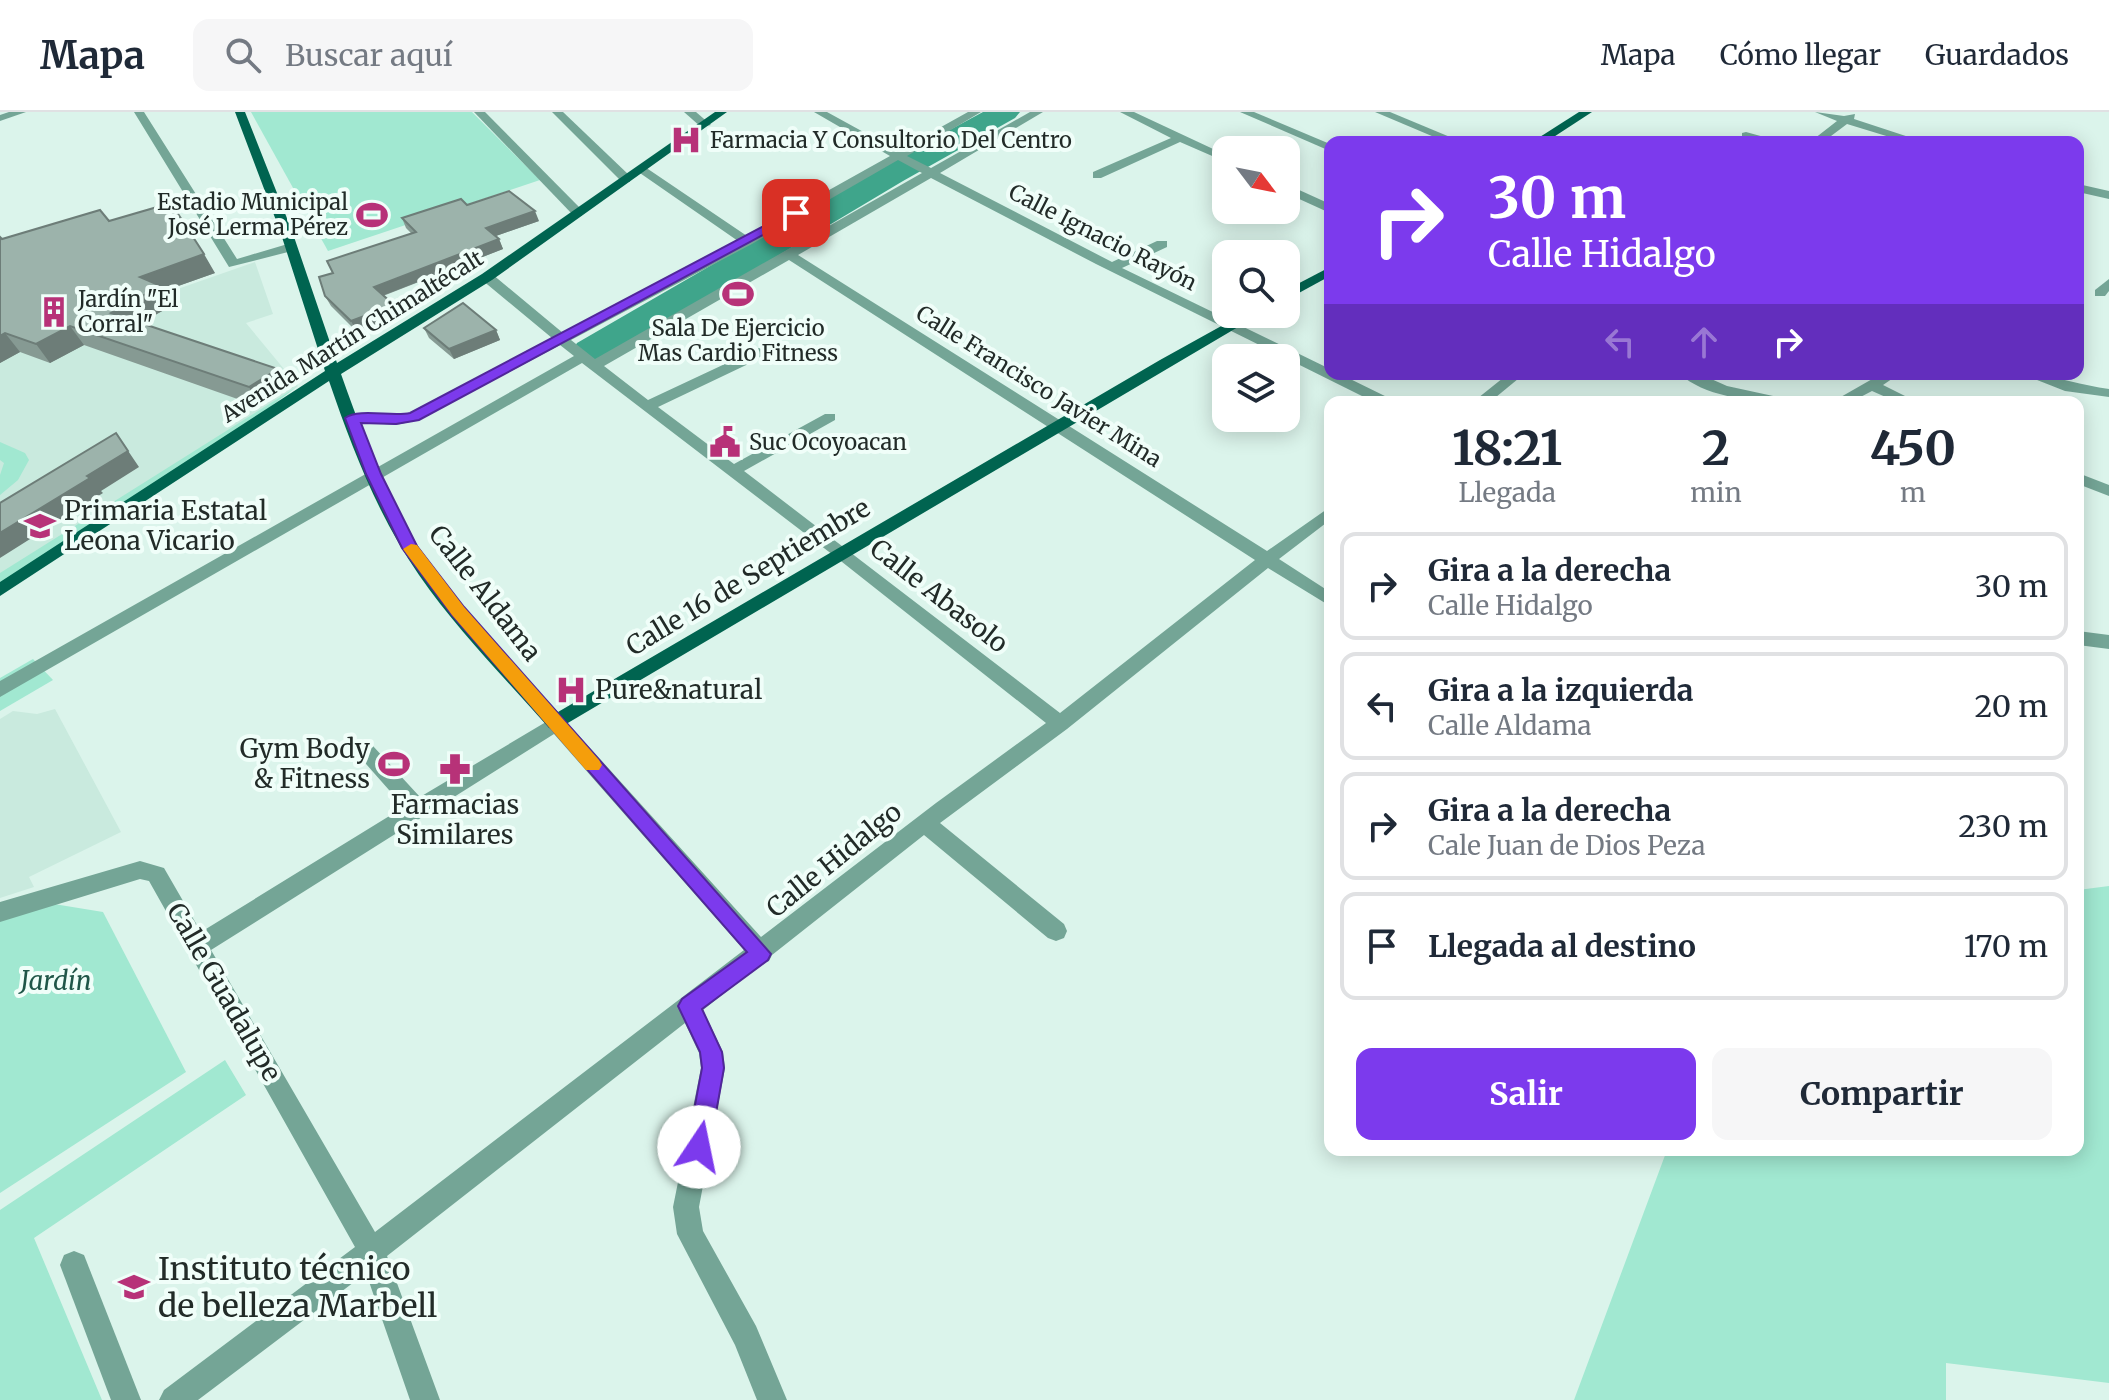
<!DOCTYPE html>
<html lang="es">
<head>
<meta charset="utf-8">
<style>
	body { margin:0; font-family:Merriweather,serif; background:#f6f6f7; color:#1f2937; height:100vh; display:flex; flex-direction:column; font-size:30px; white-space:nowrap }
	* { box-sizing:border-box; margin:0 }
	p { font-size:26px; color:#747a83 }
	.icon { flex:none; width:44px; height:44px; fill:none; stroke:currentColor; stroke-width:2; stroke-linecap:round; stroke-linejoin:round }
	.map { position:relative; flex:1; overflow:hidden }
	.panel { position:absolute; left:1324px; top:284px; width:760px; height:760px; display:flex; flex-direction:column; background:#fff; border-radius:16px; box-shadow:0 4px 20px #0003 }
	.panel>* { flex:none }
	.top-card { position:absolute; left:1324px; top:24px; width:760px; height:244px; border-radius:16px; box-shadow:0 4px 20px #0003; background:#7c3aed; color:#fff; overflow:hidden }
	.needle { width:52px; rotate:122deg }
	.tools { position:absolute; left:1212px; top:24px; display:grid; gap:16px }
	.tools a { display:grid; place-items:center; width:88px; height:88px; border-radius:16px; background:#fff; box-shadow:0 4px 20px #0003; font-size:40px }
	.pin { position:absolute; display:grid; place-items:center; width:68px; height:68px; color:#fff; margin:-34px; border-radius:16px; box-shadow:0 4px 12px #0006 }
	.me { position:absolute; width:88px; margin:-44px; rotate:11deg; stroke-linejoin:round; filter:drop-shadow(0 0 6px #0008) }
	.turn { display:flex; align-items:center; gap:28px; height:168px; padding:0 32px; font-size:36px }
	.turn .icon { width:104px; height:104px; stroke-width:2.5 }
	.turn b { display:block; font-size:56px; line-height:68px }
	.lanes { display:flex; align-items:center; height:76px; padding:0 32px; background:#0003; justify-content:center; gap:40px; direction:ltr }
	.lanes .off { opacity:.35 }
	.eta { display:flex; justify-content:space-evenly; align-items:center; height:136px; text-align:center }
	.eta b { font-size:48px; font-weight:700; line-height:56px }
	.action { display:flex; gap:16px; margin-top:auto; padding:16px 32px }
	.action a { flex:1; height:92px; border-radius:16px; background:#7c3aed; color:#fff; font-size:32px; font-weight:700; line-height:92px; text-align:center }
	.action a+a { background:#f6f6f7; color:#1f2937 }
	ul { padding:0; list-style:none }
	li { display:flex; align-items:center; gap:24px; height:108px; margin:0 16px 12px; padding:0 16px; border:4px solid #e0e1e3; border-radius:16px }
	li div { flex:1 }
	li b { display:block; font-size:30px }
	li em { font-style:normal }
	header { display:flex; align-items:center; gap:48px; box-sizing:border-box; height:112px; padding:0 40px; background:#fff; border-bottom:2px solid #e0e1e3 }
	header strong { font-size:38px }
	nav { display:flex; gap:44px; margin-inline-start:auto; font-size:28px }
	.search { width:560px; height:72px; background:#f6f6f7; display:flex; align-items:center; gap:20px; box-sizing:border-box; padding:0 28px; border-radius:16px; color:#747a83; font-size:30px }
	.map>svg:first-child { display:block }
	.built { fill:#c9eade }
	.green { fill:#a1e8d1 }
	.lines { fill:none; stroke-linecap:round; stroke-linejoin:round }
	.river { fill:#3fa58b; fill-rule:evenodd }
	.minor { fill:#74a596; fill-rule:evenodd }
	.major { fill:#006450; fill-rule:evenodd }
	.wall { fill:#869a93 }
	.shaded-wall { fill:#6d7d78 }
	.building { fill:#9cb3ab; stroke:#6d7d78; stroke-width:2 }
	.route { fill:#7c3aed; stroke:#51269a; stroke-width:2 }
	.slow { fill:#f59e0b }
	.labels { text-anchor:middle; stroke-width:8; stroke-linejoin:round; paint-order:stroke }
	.far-poi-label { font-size:22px; fill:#222b28; stroke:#f0fef9; text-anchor:start }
	.far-street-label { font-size:22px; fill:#222b28; stroke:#f0fef9 }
	.poi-label { font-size:26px; fill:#222b28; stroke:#f0fef9; text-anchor:start }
	.street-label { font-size:26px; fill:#222b28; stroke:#f0fef9 }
	.park-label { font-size:26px; font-style:italic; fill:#1f5648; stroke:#f0fef9 }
	.near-poi-label { font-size:32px; fill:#222b28; stroke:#f0fef9; text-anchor:start }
</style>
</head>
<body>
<header>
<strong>Mapa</strong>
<div class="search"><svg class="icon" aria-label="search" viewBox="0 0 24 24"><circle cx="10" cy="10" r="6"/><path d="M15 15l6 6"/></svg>Buscar aquí</div>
<nav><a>Mapa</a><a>Cómo llegar</a><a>Guardados</a></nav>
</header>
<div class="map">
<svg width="2109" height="1288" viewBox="0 0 2109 1288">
	<rect width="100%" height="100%" fill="#dbf4eb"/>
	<g class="built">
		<path d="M255,150l18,52 -27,9 52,63 -298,190v-225z"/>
		<path d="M55,597l66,123 -92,45 5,10 -34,11v-179l13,-8 24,3z"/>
	</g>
	<g class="green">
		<path d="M251,0h221l68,68 -212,71z"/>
		<path d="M298,274l-68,51 -230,152v-16z"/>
		<path d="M0,330l25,11 4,7 -11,20 -18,15v-20l4,-12 -4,-3z"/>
		<path d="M33,547l20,21 -53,31v-33z"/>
		<path d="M2109,774v497l-163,-20v37h-372l93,-250h411v-260z"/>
		<path d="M54,792l49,8 83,160 -186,121v-273z"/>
		<path d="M225,948l21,35 -212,143 68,162h-102v-190z"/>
	</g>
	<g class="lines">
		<path class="river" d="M983,0h37l-5,6 -112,63 -298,178 -14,4 -14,-4 -5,-8 5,-8 304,-176z"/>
		<g class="minor">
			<path d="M9,0h17l-26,9v-6z"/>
			<path d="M134,0h10l93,147 54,-16 5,1v6l-67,17z"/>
			<path d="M474,0h11l97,98v6h-8z"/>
			<path d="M552,0h11l67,64v6h-8z"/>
			<path d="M684,0h12l15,13 -10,2z"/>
			<path d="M814,0h13l71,39 70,-39h13l-74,44 24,12 99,-56h13l-103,61 172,89 45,-21h10v6l-45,21 208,101v5h10l51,25 3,3h-20l-278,-138 -165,-86 -133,77 469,296 63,-44v13l-51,39 51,33v14l-62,-38 -201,161 -127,94 124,101 3,7 -3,7 -8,3 -8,-3 -124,-103 -152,120 -3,6 -8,3 -58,46 20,42 2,16 -26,139 4,24 53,95 31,74h-30l-22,-55 -58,-111 -4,-27 28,-139 -2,-15 -14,-30 -298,233 53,144h-30l-44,-127 -168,127h-39l5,-10 191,-143 -206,-366 -9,-2 -140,43v-20l140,-41 24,7 37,64 203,-125 -45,-51 -3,-5 3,-5h14l47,51 136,-81 7,2 198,219 175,-134 110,-80 -209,-165 -255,-195 -582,334v-16l574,-325 -14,-11 -141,75 -23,5 -49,-4v-6l5,-2h58l142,-75 -70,-58v-6h10l71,59 175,-92 -101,-70v-4h8l102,69 143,-80zM898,48l24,13 -327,186 -24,-19 181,-96zM789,148l466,300 -195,153 -316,-242 91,-51v-6h-10l-91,50 -76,-57 111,-53v-6h-10l-111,52 -44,-34zM554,622l190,216 -369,282 -164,-282z"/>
			<path d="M1120,0h14l92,43v7l-46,-20 -79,36h-8v-6l78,-34z"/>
			<path d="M1240,0h14l76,32v7z"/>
			<path d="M1375,0h15l72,30h-16z"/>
			<path d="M1815,0l29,4 11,-2 -1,5 70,23h-18l-59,-18 -24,18h-13l27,-21z"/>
			<path d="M1746,20l29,8 2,2h-19l-16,-5v-4z"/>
			<path d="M1286,72l44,20v9l-44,-20z"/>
			<path d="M2078,72l31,7v8l-31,-7z"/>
			<path d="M2109,167v12l-4,5h-10v-6z"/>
			<path d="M1508,262h16l-34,28h-17z"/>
			<path d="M1680,262h20l27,12 60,13 3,3c-34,0 -84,-4 -110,-28z"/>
			<path d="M1881,262h18l-16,11 34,17h-20l-25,-11 -21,11h-19z"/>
			<path d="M2022,262c29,0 57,11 87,15v8l-44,-6z"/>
			<path d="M2078,361l31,12v11l-31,-12z"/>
			<path d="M2078,519l31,4v14l-31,-4z"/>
			<path d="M74,1139l10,4 57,145h-30l-51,-135 4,-10z"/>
		</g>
		<g class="major">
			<path d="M235,0h10l47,119 45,132 145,-89 233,-162h12l-235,168 -151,94c23,65 49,132 88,189 37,55 85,101 129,149l602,-352 83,-46h17l-704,416 -7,-2c-44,-50 -92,-98 -130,-153 -41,-59 -67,-127 -90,-194l-329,215v-14l325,-211 -45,-140z"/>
			<path d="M1579,0h13l-46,30h-14z"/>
			<path d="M1330,155v9l-44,24v-10z"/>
		</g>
	</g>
	<g class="wall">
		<path d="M402,106l137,3 -43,15 3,3 4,10 -120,47 11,9 5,11 -42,16 -26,-26 -6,-10 8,-22 79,-40 -6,-6z"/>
		<path d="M109,109l106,52 -51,18 9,14 -32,18 148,65 -29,19 -176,-62 -34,18 -30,-11 -20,11v-126l2,2z"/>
		<path d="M424,216l72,2 4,10 -46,19 -25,-21z"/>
	</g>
	<g class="shaded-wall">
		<path d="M535,99l4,10 -49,17 -4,-10z"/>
		<path d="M499,127l4,10 -124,48 -5,-10z"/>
		<path d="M204,142l11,19 -51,18 9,14 -49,27 -13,-19 29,-36z"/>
		<path d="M394,193l5,11 -42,16 -6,-11z"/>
		<path d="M70,214l14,19 -34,18 -14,-19z"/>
		<path d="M496,218l4,10 -46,19 -5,-10z"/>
		<path d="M5,221l15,19 -20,11v-27z"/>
		<path d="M278,257l11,19 -29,19 -11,-20z"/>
		<path d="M116,321l23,34 -38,24 2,2 -103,65v-25l87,-57z"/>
	</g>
	<g class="building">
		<path d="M509,79l26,20 -49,17 13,11 -125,48 20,18 -43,16 -26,-25 -6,-19 14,-4 -6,-12 89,-29 -14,-14 59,-19 6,6z"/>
		<path d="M171,91l33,51 -64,23 21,9 -50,27 167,56 -29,18 -179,-61 -34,18 -31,-11 -5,3v-99l2,2 98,-29 9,11z"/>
		<path d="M463,191l33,27 -47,19 -25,-21z"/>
		<path d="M116,321l12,18 -41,25 3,2 -90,55v-30z"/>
	</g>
	<path class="route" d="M796,97l6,4 -2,2 -381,205 -23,4 -35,-1 20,51 36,72 47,61 307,347 -3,6 -66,49 20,43 2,16 -14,79 -3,9 -8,3 -9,-3 -3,-9 15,-79 -2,-16 -22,-46 4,-7 65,-47 -295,-337 -50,-67 -36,-74 -21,-56c14,-10 47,-1 65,-5z"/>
	<path class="slow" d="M411,432l6,1 47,62 135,153 3,5 -3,5h-13l-134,-155 -49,-66z"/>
	<defs>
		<symbol id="hospital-bare" viewBox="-9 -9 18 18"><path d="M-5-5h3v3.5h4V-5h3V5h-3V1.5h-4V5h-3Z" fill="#b73278" stroke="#f0fef9" stroke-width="2.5" paint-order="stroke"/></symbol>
		<symbol id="stadium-bare" viewBox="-9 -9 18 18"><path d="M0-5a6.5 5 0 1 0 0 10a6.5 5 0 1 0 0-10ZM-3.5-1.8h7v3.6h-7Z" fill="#b73278" stroke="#f0fef9" stroke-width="2.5" paint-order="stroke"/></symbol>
		<symbol id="building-bare" viewBox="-9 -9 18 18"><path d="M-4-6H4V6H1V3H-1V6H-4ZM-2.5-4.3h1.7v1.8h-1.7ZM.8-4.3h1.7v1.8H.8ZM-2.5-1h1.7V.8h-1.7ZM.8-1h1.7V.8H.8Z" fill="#b73278" stroke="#f0fef9" stroke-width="2.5" paint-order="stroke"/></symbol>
		<symbol id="civic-bare" viewBox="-9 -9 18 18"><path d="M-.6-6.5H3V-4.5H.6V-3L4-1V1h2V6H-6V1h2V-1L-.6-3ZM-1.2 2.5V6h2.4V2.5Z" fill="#b73278" stroke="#f0fef9" stroke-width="2.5" paint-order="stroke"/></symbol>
		<symbol id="school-bare" viewBox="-9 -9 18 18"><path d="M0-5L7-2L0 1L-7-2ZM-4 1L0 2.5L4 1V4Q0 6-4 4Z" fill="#b73278" stroke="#f0fef9" stroke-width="2.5" paint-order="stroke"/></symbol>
		<symbol id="pharmacy-bare" viewBox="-9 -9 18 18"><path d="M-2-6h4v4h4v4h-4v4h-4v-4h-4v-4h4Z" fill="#b73278" stroke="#f0fef9" stroke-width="2.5" paint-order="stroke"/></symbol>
		<symbol id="university-bare" viewBox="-9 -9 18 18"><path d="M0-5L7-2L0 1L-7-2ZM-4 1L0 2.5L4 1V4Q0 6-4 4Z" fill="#b73278" stroke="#f0fef9" stroke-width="2.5" paint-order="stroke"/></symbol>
	</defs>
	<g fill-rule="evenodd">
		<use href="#hospital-bare" x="664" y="6" width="44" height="44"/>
		<use href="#stadium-bare" x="350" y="81" width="44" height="44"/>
		<use href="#stadium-bare" x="716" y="160" width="44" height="44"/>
		<use href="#building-bare" x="32" y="178" width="44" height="44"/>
		<use href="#civic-bare" x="703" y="308" width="44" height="44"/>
		<use href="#school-bare" x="18" y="392" width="44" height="44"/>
		<use href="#hospital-bare" x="549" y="556" width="44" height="44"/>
		<use href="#stadium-bare" x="372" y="630" width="44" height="44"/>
		<use href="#pharmacy-bare" x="433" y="635" width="44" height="44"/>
		<use href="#university-bare" x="112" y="1153" width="44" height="44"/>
	</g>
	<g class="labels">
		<g class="far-poi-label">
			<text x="710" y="36">Farmacia Y Consultorio Del Centro</text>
			<text x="348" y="98" text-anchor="end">Estadio Municipal<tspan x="348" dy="25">José Lerma Pérez</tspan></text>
			<text x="78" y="195">Jardín "El<tspan x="78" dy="25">Corral"</tspan></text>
			<text x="738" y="224" text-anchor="middle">Sala De Ejercicio<tspan x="738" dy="25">Mas Cardio Fitness</tspan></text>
			<text x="749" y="338">Suc Ocoyoacan</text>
		</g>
		<g class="far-street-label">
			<text transform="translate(1103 125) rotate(27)" y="8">Calle Ignacio Rayón</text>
			<text transform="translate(352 224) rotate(-32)" y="8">Avenida Martín Chimaltécalt</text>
			<text transform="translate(1039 274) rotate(32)" y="8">Calle Francisco Javier Mina</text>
		</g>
		<g class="poi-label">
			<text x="64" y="408">Primaria Estatal<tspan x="64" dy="30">Leona Vicario</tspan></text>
			<text x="595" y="587">Pure&amp;natural</text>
			<text x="370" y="646" text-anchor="end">Gym Body<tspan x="370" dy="30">&amp; Fitness</tspan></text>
			<text x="455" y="702" text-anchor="middle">Farmacias<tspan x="455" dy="30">Similares</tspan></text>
		</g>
		<g class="street-label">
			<text transform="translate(748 465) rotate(-31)" y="9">Calle 16 de Septiembre</text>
			<text transform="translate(485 481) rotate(52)" y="9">Calle Aldama</text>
			<text transform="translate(939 484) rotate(38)" y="9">Calle Abasolo</text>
			<text transform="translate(834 748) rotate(-39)" y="9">Calle Hidalgo</text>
			<text transform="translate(224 880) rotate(60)" y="9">Calle Guadalupe</text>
		</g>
		<g class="park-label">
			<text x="56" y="878">Jardín</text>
		</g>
		<g class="near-poi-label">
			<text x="158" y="1168">Instituto técnico<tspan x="158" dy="37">de belleza Marbell</tspan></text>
		</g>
	</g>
</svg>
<div class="tools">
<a><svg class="needle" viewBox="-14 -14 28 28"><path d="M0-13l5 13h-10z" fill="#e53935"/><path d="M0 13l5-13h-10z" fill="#747a83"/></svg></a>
<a><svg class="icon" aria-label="search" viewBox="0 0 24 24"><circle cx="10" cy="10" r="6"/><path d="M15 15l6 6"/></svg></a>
<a><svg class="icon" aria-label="layers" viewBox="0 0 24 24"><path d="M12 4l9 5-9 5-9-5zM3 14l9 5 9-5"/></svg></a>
</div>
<div class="pin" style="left:796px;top:101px;background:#d93025"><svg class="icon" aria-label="arrive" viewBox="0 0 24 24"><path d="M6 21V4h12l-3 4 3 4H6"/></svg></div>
<svg class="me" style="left:699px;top:1035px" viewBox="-20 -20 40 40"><circle r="19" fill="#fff"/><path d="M0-13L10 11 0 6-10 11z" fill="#7c3aed"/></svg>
<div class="top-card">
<div class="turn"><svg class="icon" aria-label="right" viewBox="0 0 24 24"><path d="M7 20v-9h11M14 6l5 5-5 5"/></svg><div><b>30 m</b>Calle Hidalgo</div></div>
<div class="lanes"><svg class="icon off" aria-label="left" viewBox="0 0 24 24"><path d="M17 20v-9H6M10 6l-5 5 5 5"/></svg><svg class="icon off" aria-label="ahead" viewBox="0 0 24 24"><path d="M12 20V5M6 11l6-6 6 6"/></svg><svg class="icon" aria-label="right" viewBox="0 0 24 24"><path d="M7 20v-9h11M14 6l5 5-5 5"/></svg></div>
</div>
<section class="panel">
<div class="eta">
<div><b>18:21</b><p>Llegada</p></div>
<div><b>2</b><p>min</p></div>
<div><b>450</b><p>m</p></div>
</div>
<ul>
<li><svg class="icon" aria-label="right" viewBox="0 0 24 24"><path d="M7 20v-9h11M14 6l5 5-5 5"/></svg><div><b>Gira a la derecha</b><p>Calle Hidalgo</p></div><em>30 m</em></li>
<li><svg class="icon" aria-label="left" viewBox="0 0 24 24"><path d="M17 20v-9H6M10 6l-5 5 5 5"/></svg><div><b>Gira a la izquierda</b><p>Calle Aldama</p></div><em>20 m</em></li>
<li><svg class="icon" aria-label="right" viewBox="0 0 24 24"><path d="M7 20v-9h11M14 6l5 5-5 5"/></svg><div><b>Gira a la derecha</b><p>Cale Juan de Dios Peza</p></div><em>230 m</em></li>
<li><svg class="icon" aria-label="arrive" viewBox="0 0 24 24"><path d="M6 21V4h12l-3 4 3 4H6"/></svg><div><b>Llegada al destino</b></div><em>170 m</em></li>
</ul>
<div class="action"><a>Salir</a><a>Compartir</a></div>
</section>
</div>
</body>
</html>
